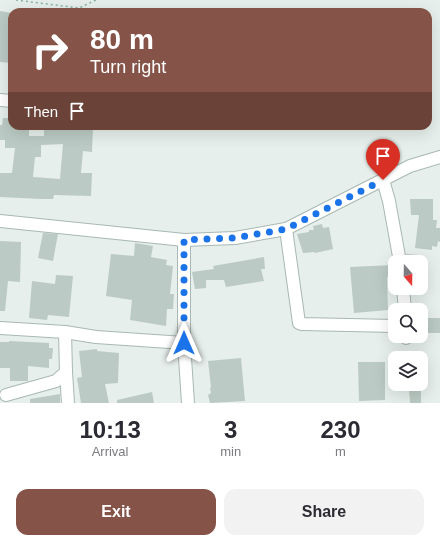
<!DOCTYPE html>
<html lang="en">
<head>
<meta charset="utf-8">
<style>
	body { margin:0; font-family:Arial,sans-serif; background:#f2f2f3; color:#2b2b33; height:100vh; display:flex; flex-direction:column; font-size:15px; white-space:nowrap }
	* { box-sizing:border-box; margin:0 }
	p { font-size:13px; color:#7c7c81 }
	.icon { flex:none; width:22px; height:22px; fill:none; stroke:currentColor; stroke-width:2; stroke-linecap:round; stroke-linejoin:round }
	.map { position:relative; height:403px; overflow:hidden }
	.drawer { display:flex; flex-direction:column; background:#fff; flex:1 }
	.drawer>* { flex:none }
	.banner { position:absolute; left:8px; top:8px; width:424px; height:122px; border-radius:12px; box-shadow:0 4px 16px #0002; background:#855347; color:#fff; overflow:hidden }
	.needle { width:26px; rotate:160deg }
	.fabs { position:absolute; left:388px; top:255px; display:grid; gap:8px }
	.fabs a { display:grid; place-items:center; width:40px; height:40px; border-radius:8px; background:#fff; box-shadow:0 4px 16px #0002; font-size:20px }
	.pin { position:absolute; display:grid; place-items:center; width:34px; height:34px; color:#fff; margin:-41px -17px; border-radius:50% 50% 50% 0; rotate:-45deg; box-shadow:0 0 4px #0007 }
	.pin .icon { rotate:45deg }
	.me { position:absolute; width:44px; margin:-22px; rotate:0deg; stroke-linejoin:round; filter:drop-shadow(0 0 3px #0008) }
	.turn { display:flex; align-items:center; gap:14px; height:84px; padding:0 16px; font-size:18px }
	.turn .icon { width:52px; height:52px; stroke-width:2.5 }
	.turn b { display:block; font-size:28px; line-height:34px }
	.then { display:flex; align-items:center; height:38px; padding:0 16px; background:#0003; gap:8px; font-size:15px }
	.eta { display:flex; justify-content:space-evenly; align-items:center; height:68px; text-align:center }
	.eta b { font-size:24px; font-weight:700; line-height:28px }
	.cta { display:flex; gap:8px; margin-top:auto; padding:8px 16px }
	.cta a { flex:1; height:46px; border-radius:12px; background:#855347; color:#fff; font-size:16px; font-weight:700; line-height:46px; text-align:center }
	.cta a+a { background:#f2f2f3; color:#2b2b33 }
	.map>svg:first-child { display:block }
	.building { fill:#bbcac4; fill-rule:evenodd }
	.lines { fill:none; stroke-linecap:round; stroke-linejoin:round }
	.minor-casing { stroke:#a8b8b2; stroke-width:14 }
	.path { stroke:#86b3a5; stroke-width:1.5; stroke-dasharray:2 3; stroke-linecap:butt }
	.minor { stroke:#fff; stroke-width:12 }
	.route { stroke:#1a73e8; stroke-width:7; stroke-dasharray:0 12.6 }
</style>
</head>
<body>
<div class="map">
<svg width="440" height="403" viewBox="0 0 440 403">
	<rect width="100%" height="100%" fill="#e6efeb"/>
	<g class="building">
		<path d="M0,11l12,2 -4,34 4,1v15l-12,-1z"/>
		<path d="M3,118h9v8h17v10h15v-10h49l-1,26 -9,-1 -2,22h11l-1,23 -37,-1 -1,4h-12l-41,-2v-24h12l3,-25h-10v-8h-5v-15h2zM63,144l-3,35 -27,-2 2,-20h6v-12z"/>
		<path d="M410,199h23v21h4l-1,8h4v14l-2,-1 -1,6 -5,-1v4l-17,-2 4,-33h-8z"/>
		<path d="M322,224l1,4 6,-1 4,22 -18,4 -1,-1 -11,1 -6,-19 12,-2v-2h5l-1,-4z"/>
		<path d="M43,233l15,1 -5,27 -15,-3z"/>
		<path d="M0,241l21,1 -1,40 -12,-1 -3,30h-5z"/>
		<path d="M135,243l18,3 -2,11 16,3 -1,5 7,1 -3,28h4l-1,15h-6l-1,17 -36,-6 2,-20 -26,-4 5,-42 23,2z"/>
		<path d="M406,254l13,1 1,7h-13z"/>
		<path d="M264,257l1,12h-4l3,12 -38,6 -2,-7h-18v8l-11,1 -3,-17 22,-3 -1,-3z"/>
		<path d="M393,265l2,2v6h-3v4h-5l1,33 -34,3 -4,-46z"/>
		<path d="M56,275l17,1 -4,41 -21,-2 -1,5 -18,-2 3,-37 23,3z"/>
		<rect x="421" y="318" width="19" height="15"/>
		<path d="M9,341l40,2v5h4l-1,11h-3v9l-21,-2v15h-18v-13h-10v-26h9z"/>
		<path d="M97,349v2l22,2 -1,30 -13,1 4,19h-28l-4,-25 5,-1 -3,-26z"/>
		<path d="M241,358l4,43 -35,2 -2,-8 3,-2 -1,-5 1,-1 -3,-26z"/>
		<path d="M358,362h27v38l-26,1z"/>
		<path d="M421,387v16h-11l-1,-15z"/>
		<path d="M152,392l2,11h-37v-3z"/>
		<path d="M60,394v9h-30v-4z"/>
	</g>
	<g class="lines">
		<defs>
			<g id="minor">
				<path d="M0,100l12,1"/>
				<path d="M383,180l6,21 11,61"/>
				<path d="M0,221l184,19 51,-2 51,-9 124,-63 30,-9"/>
				<path d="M286,229l13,94 3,1 93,2"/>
				<path d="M184,240v103l4,60"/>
				<path d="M403,288l2,22"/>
				<path d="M0,328l65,4 31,5 88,6"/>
				<path d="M406,338v-2"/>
				<path d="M66,372l2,31"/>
				<path d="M6,395l50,-14 10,-9 -1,-40"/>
			</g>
		</defs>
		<use href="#minor" class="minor-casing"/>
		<path class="path" d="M16,0l63,8 17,-8"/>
		<use href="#minor" class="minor"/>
	</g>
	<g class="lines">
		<path class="route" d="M184,343v-103l51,-2 51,-9 97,-49"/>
	</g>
</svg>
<div class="fabs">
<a><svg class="needle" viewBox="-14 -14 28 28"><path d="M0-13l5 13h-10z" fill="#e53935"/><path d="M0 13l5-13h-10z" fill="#7c7c81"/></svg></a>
<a><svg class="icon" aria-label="search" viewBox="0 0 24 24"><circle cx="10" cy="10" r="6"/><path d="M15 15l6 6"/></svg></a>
<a><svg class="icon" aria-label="layers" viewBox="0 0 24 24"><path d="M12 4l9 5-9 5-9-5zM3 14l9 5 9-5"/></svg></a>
</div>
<div class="pin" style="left:383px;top:180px;background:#d93025"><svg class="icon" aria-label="arrive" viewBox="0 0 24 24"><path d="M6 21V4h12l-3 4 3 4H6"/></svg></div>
<svg class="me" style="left:184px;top:343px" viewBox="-20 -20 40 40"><path d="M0-17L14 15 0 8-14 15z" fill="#1a73e8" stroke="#fff" stroke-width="4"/></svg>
<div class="banner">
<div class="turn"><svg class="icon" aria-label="right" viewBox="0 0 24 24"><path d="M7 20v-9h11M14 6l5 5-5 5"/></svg><div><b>80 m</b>Turn right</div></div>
<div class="then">Then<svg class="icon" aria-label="arrive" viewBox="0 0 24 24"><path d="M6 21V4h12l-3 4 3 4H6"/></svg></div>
</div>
</div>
<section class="drawer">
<div class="eta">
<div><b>10:13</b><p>Arrival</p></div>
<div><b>3</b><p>min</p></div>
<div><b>230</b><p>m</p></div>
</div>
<div class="cta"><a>Exit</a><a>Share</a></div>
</section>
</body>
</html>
